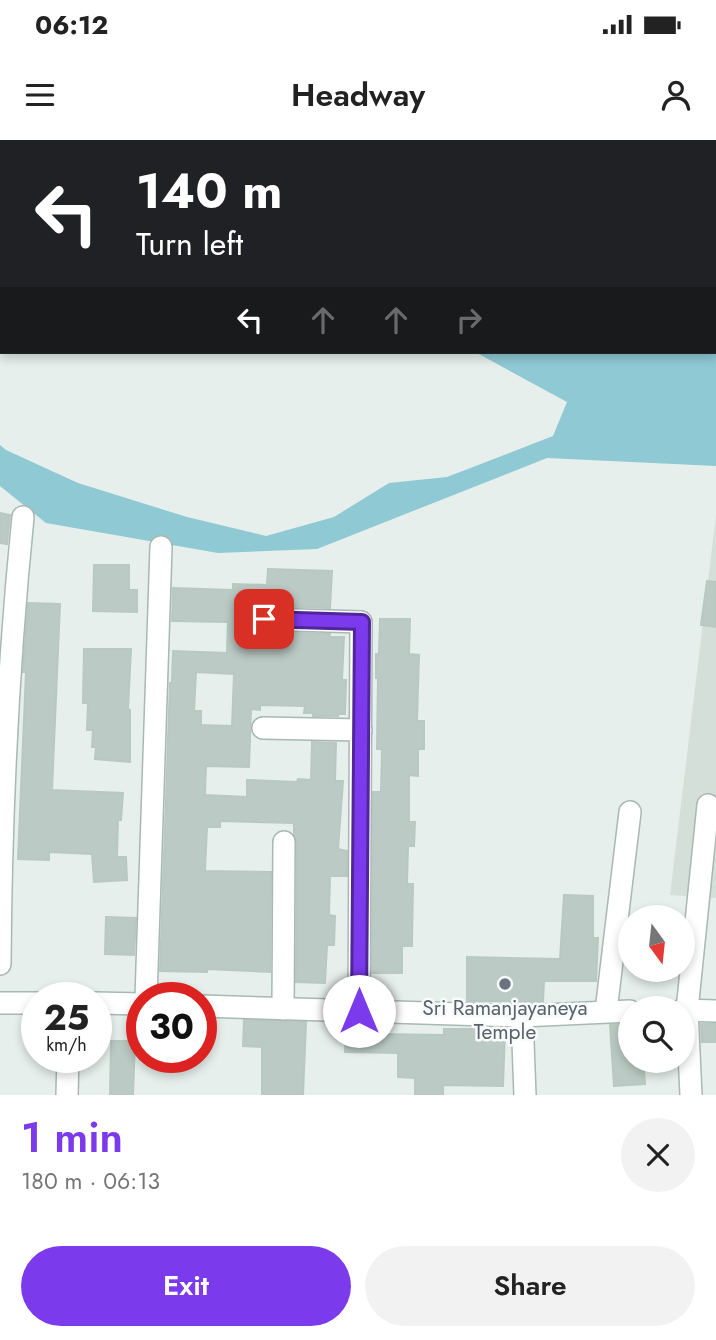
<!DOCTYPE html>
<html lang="en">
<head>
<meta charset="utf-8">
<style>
	body { margin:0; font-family:Jost,sans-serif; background:#f2f2f2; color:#222; height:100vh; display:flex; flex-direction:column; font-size:26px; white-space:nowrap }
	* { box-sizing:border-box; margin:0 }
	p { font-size:23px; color:#767676 }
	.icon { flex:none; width:38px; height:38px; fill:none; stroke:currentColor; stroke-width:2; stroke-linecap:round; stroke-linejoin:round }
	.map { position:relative; height:955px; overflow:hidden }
	.panel { display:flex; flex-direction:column; background:#fff; flex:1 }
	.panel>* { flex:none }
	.guide { position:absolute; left:0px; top:0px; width:718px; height:214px; box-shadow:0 4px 10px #0003; background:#202124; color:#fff; overflow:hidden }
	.needle { width:46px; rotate:165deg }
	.fabs { position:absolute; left:618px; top:765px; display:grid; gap:14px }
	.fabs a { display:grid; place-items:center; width:77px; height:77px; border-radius:50%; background:#fff; box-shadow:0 4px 10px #0003; font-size:35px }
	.speed { position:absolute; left:21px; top:842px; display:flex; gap:14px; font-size:35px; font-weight:700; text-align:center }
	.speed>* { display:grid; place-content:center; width:91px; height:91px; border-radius:50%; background:#fff; box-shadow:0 4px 10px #0003; line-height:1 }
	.speed small { font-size:18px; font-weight:400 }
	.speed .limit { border:10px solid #d22; background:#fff; color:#111 }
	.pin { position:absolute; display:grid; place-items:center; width:60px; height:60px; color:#fff; margin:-30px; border-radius:14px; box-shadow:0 4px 10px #0006 }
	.me { position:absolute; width:77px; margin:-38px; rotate:0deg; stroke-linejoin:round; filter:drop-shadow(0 0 5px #0008) }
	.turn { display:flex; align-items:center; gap:24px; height:147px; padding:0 21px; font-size:32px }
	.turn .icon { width:91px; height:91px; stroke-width:2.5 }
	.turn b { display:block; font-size:49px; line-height:60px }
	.lanes { display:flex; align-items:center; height:66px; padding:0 21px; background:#0003; justify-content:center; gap:35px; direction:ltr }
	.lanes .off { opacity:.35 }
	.round { display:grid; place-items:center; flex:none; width:74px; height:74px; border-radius:37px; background:#f2f2f2 }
	.headline { display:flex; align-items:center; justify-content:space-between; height:119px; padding:0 21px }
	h1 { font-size:42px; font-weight:600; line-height:52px; color:#7c3aed }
	.action { display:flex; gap:14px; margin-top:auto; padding:14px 21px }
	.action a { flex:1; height:80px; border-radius:42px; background:#7c3aed; color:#fff; font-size:28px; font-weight:600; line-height:80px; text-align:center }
	.action a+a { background:#f2f2f2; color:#222 }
	.status { display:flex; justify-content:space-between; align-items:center; height:49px; padding:0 35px; background:#fff; direction:ltr }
	.status svg { height:19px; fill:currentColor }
	header { display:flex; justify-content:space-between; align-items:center; height:91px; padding:0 21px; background:#fff; font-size:32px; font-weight:600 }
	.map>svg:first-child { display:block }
	.built { fill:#d4dfda }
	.water { fill:#8ec9d4 }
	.building { fill:#bbcac4; stroke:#b8c9c2; stroke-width:2; fill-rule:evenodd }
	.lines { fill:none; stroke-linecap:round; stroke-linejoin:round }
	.minor-casing { stroke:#a8b8b2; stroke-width:24 }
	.path { stroke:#86b3a5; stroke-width:3.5; stroke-dasharray:3.5 5; stroke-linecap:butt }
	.minor { stroke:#fff; stroke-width:21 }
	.route-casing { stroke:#51269a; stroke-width:18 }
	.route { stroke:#7c3aed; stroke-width:12 }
	.worship-dot { fill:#6b7280; stroke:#f7fbf9; stroke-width:2.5 }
	.labels { text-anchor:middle; stroke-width:5; stroke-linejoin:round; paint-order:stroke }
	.worship-label { font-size:21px; fill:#5b616d; stroke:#f7fbf9 }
</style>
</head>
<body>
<div class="status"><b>06:12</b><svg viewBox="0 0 49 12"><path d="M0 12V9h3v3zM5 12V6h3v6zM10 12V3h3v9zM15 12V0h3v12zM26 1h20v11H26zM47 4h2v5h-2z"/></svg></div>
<header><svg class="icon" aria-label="menu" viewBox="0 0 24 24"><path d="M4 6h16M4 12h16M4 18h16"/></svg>Headway<svg class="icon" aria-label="person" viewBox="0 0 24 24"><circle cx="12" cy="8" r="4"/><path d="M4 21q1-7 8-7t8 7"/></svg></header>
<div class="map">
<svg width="716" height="955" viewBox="0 0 716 955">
	<rect width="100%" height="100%" fill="#e6efeb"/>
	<path class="built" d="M716,375v383l-46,-3z"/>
	<path class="water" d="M716,88v238l-169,-8 -230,91 -99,4 -172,-30 -46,-37v-41l6,5 72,33 109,34 79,19 68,-19 55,-34 58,-6 106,-41 14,-34 -90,-49 3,-1h236z"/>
	<g class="building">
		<path d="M0,373l10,2 -3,29 -7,-1z"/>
		<path d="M94,425h35v25h8v22l-44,-1z"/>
		<path d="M268,429l64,2 -2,37 -66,-2 -11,6 -2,7 2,7 10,6 67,2 -1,3h15l-2,43h4l-1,34h-7v2h-25v-3h-9l1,-7 -45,-1v5l-9,-1 -2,58 -43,-1 -1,29 42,2v-17l50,2 1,-3 13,1 1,-38 24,1 -1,38h8l-5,68 9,2v25h-17l-1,39 6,1 -1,29h-7l-2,38 -29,-1 1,-140 -3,-8v-11l-74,-2v6h-13l-2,44 66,1 -1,100 -63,-3v3l-47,-1 10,-288h2l1,-32 54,2 1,-31 -56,-1 1,-33 60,2v-6l34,1zM196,532l38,2 -2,52 -31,-1v-14h-7z"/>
		<path d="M707,441l9,1v45l-15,-2z"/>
		<path d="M28,463l32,1 -8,186 71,3 -2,27h-3l-1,37h9l1,23 -33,2 -2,-28 -43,-2v8l-31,-1 8,-187h-3z"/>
		<path d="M380,479h30l-1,35 10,1 -2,66h7v28h-6v27l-9,-1v47h6l-1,24h-6l-1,38h6l-1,62h-10v27h-30l1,-181h8l1,-43h-5l1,-71h-2v-24h3z"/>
		<path d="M84,509h47l-3,60 2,1v52l-35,-3 1,-12h-4l1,-17h-6l1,-27h-5z"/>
		<path d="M564,755l29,1v42h5l-2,43h-52l-1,21 -76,-1v-44l93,2z"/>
		<path d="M106,777l30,1 -2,37 -29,-1z"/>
		<path d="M244,880l62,2 -3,73h-41v-48l-19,-1z"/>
		<path d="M346,884l33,1v9l65,1v-6h61l-2,57 -60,-1v10h-28v-17l-17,-1v-24l-53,-1z"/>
		<path d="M630,884v36h13l2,24 -31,2 -4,-61z"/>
		<path d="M701,884h15v18h-14z"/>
		<path d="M111,901h24l-2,54h-23z"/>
	</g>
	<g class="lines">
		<defs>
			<g id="minor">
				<path d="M264,479l97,3 -2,389"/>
				<path d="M263,588l98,2"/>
				<path d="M0,824c1,-149 8,-299 23,-447"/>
				<path d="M146,858l15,-451"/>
				<path d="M0,863h37"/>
				<path d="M96,863l46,1"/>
				<path d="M201,866l321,10 108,-5"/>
				<path d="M283,869l1,-167"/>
				<path d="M682,870l34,1"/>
				<path d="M606,871l24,-199"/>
				<path d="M522,876l3,79"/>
				<path d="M67,955l1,-38"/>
				<path d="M691,955l-4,-85 21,-205"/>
			</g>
		</defs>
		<use href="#minor" class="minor-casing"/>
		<path class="path" d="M414,0l17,2"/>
		<use href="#minor" class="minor"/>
	</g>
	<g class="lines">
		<defs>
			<path id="route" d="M264,479l98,3 -3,389"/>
		</defs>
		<use href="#route" class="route-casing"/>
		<use href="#route" class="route"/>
	</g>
	<circle class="worship-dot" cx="505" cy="844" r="7"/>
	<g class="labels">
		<g class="worship-label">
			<text x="505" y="875">Sri Ramanjayaneya<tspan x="505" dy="24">Temple</tspan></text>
		</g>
	</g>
</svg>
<div class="fabs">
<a><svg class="needle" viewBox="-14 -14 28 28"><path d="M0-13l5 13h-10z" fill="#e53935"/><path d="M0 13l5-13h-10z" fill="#767676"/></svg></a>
<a><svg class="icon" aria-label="search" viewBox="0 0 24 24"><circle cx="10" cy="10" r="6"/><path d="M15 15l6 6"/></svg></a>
</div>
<div class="speed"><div>25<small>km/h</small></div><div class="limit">30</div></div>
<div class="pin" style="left:264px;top:479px;background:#d93025"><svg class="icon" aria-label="arrive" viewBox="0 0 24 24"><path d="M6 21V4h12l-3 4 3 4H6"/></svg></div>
<svg class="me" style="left:359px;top:871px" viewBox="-20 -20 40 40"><circle r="19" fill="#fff"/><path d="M0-13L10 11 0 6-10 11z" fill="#7c3aed"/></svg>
<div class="guide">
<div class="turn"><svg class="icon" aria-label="left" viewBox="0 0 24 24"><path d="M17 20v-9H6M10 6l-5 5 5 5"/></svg><div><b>140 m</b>Turn left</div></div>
<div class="lanes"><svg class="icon" aria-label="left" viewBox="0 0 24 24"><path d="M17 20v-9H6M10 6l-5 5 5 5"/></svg><svg class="icon off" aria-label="ahead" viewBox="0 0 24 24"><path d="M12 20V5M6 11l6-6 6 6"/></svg><svg class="icon off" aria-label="ahead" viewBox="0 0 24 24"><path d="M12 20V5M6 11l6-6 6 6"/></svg><svg class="icon off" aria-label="right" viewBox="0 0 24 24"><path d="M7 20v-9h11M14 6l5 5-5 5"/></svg></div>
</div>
</div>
<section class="panel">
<div class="headline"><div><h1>1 min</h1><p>180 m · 06:13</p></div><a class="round"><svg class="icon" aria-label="close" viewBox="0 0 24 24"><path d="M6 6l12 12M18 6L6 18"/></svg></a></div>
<div class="action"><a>Exit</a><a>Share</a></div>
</section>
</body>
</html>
